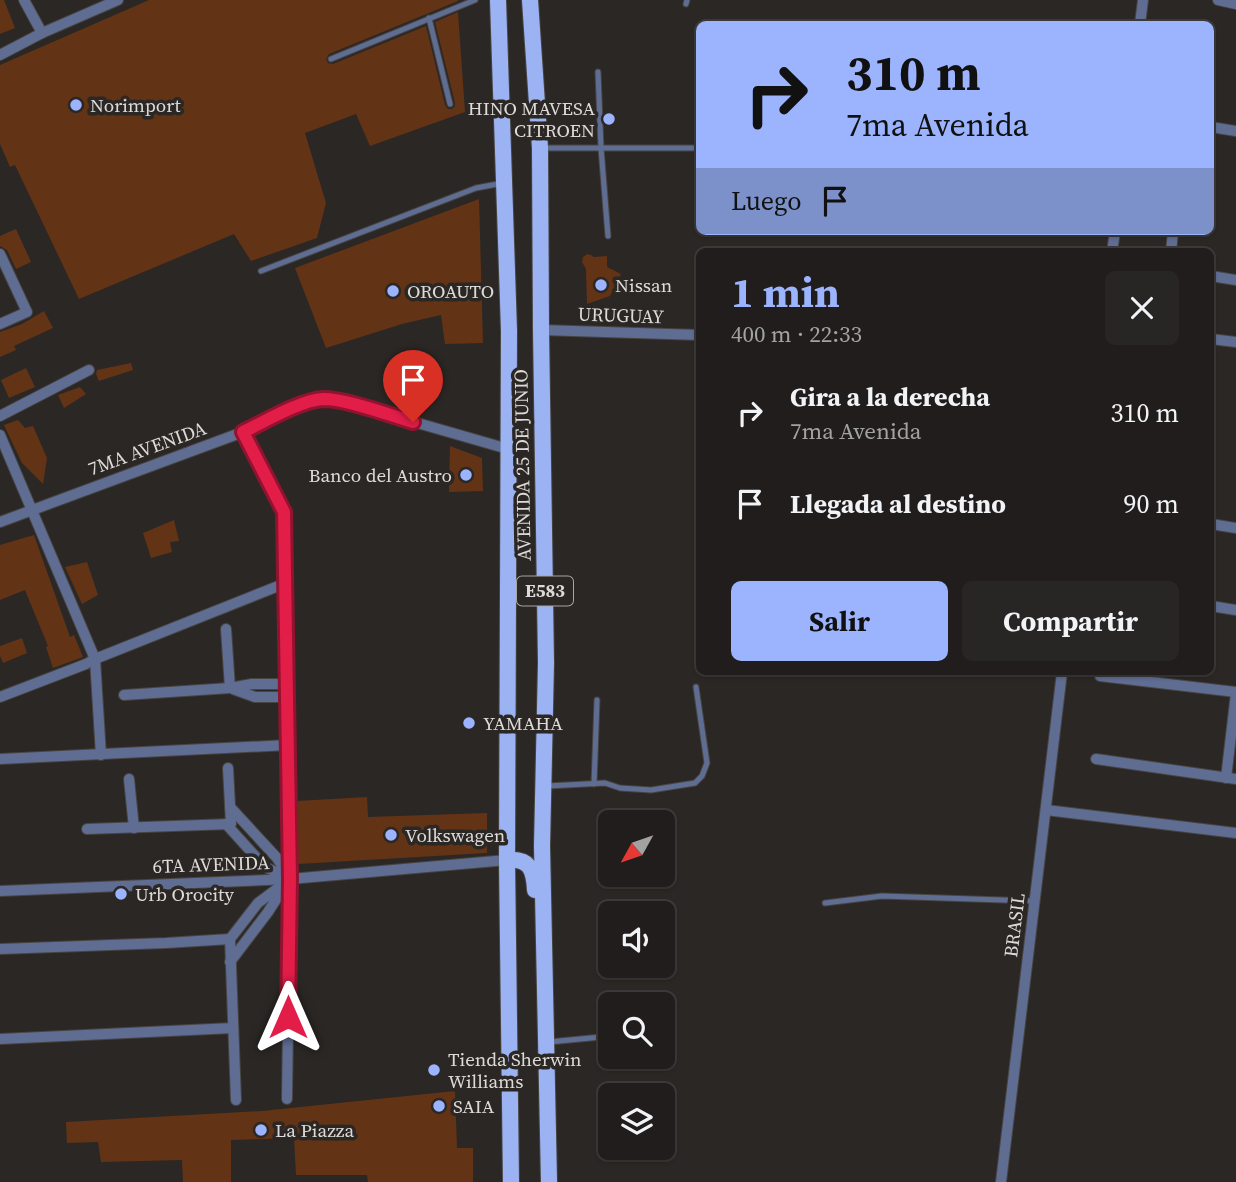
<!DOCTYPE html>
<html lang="es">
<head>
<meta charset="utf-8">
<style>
	body { margin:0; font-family:"Source Serif 4",serif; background:#282625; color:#f1f3f6; height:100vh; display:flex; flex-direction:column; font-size:26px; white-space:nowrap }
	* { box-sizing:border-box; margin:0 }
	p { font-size:23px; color:#a2a2a3 }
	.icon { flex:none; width:38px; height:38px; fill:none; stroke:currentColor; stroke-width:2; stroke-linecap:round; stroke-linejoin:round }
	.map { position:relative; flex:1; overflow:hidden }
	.drawer { position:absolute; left:696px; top:248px; width:518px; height:427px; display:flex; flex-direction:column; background:#201d1c; border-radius:10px; box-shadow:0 2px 5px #0004,0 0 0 2px #3d3b3b }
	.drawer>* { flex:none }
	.top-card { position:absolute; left:696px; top:21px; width:518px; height:214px; border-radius:10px; box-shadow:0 2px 5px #0004,0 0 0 2px #3d3b3b; background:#9bb4fd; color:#111; overflow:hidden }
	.needle { width:46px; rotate:230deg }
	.controls { position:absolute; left:598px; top:810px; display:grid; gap:14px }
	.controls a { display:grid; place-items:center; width:77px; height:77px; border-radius:10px; background:#201d1c; box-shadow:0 2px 5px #0004,0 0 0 2px #3d3b3b; font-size:35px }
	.pin { position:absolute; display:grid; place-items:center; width:60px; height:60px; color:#fff; margin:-72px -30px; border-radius:50% 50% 50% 0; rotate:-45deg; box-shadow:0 0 7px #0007 }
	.pin .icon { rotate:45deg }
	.me { position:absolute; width:77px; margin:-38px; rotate:0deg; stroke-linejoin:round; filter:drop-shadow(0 0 5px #0008) }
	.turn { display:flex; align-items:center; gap:24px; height:147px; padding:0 35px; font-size:32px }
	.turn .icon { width:91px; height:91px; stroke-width:2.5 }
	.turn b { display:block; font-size:49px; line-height:60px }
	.then { display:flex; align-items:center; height:66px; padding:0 35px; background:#0003; gap:14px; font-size:26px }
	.round { display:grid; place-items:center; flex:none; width:74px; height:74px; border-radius:10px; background:#282625 }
	.summary { display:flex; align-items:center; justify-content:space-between; height:119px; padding:0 35px }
	h1 { font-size:42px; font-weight:700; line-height:52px; color:#9bb4fd }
	.button { display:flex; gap:14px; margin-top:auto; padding:14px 35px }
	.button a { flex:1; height:80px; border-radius:10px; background:#9bb4fd; color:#111; font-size:28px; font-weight:700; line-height:80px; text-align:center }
	.button a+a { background:#282625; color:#f1f3f6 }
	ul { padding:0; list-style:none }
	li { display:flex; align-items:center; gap:21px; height:91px; padding:0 35px }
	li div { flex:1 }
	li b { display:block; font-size:26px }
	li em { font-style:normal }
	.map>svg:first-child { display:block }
	.building { fill:#633316 }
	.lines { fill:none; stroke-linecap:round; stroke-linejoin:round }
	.lane-casing { stroke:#474442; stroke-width:7 }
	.street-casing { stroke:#474442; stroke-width:12 }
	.primary-casing { stroke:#474442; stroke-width:18 }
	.lane { stroke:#5f6d93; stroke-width:5 }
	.street { stroke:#5f6d93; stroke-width:10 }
	.primary { stroke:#9cb3f3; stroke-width:16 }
	.route-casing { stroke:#92132f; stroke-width:18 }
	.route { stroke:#e11d48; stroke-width:12 }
	.poi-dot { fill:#9bb4fd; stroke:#2b2725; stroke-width:2.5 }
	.labels { text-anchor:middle; stroke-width:7; stroke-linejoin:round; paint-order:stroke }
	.shield { fill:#2b2725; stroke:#a8a4a2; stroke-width:2 }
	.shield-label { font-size:18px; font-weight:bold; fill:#dddad8 }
	.poi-label { font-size:19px; fill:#dddad8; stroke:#2b2725; text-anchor:start }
	.street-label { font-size:19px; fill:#dddad8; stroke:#2b2725 }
</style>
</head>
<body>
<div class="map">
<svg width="1236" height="1182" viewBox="0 0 1236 1182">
	<rect width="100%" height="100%" fill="#2b2725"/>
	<g class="building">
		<path d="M0,0h4l11,28 -15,6z"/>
		<path d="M149,0h309v1l-129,53 -3,5 2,4 5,1 93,-38 19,79 3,4h4l3,-3v-3l-20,-81 23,-10 7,100 -95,34 -14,-32 -51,19 21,70 -9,35 -66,23 -17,-27 -155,65 -64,-134 -5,2 -10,-23v-79z"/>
		<path d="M479,199l4,144 -38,1 -4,-29 -39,9 -76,24 -31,-80z"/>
		<path d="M16,229l15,33 -15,7 -9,-19 -7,-4v-10z"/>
		<path d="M587,254l4,1 3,2 13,-1v11l14,7 -11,22 -23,8 -1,-35 -4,-7 1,-5z"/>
		<path d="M44,311l9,17 -39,18 2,4 -16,7v-25l22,-8z"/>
		<path d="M131,363l2,7 -34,11 -3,-7 1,-4z"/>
		<path d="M26,368l9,19 -26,11 -8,-18z"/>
		<path d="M80,387l6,7 -22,14 -6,-13z"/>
		<path d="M18,420l7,8 8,-2 14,32 -4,26 -21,-21 -18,-38z"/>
		<path d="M450,446l32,12 1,33 -34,1z"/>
		<path d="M174,520l5,21 -9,1 2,10 -21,6 -8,-25z"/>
		<path d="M34,535l36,102 4,-2 9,22 -30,11 -7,-21 2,-1 -23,-56 -25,10v-55z"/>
		<path d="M87,562l11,33 -16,9 -17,-37z"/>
		<path d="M22,638l5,15 -24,10 -3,-7v-10z"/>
		<path d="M367,797l1,20 119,-4v40l-189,11 -1,-63z"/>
		<path d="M455,1091l2,57h16v34h-105l-1,-7h-71l-2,-37 -63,2v42h-48l-1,-22 -81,2 -3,-20 -31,1 -1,-21 196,-11z"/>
	</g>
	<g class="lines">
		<defs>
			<g id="lane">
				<path d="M686,4l1,-4"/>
				<path d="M429,18l21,86"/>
				<path d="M331,59l144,-59"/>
				<path d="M598,72l3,76 7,88"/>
				<path d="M543,148h157"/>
				<path d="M261,271l215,-83 27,-5"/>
				<path d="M594,784l3,-84"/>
				<path d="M547,786l58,-3 15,5 31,2 44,-7 7,-7 5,-13 -11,-76"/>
				<path d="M825,903l57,-7 153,5"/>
				<path d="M549,1042l62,-6"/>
			</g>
			<g id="street">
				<path d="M24,0l18,33"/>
				<path d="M1218,0l18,4"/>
				<path d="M1140,24l3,-24"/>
				<path d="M0,55l42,-22 76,-33"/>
				<path d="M1211,127l25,4"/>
				<path d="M1112,252l3,-21"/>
				<path d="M1171,252l2,-21"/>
				<path d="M0,254l27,58 -27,12"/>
				<path d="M1211,276l25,4"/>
				<path d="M541,330l159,5"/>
				<path d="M1211,339l25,3"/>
				<path d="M0,416l89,-46"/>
				<path d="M243,432l41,80 6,367 -3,220"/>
				<path d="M0,435l95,224 6,96"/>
				<path d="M0,522l243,-90 61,-28 18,-5 19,2 167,48"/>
				<path d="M1211,524l25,4"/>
				<path d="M1211,606l25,4"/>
				<path d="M226,629l4,59"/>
				<path d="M1100,676l136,16"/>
				<path d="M233,689l22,8h32"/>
				<path d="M124,695l106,-7 22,-4h35"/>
				<path d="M0,697l86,-33 9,-5 191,-76"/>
				<path d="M0,759l288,-14"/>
				<path d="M1096,759l140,20"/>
				<path d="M1226,778l10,-85"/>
				<path d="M129,779l5,49"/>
				<path d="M230,807l47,51 11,18"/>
				<path d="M1046,810l190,23"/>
				<path d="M226,824l39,43 22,10"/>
				<path d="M87,829l144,-5 -3,-56"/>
				<path d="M0,891l290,-12 217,-19"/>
				<path d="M0,949l166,-6 64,-4"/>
				<path d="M230,962l38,-50 16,-25"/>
				<path d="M0,1039l233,-11"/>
				<path d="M236,1100l-6,-161 28,-36 32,-24"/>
				<path d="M1001,1182l61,-510"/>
			</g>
			<g id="primary">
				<path d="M498,0l11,331 -2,529 4,322"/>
				<path d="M530,0l10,148 1,182 5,333 -4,183 7,336"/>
				<path d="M507,860c23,-2 27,10 28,30"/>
			</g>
		</defs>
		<use href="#lane" class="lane-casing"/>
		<use href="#street" class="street-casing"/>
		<use href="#primary" class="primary-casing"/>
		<use href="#lane" class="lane"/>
		<use href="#street" class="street"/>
		<use href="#primary" class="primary"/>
	</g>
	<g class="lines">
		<defs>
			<path id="route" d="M288,1017l2,-138 -6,-367 -41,-80c21,-10 58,-32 80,-33 24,0 66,16 90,23"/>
		</defs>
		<use href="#route" class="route-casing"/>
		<use href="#route" class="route"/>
	</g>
	<g class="poi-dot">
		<circle cx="76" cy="105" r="7"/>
		<circle cx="609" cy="119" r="7"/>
		<circle cx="601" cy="285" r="7"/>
		<circle cx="393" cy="291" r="7"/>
		<circle cx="466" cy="475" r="7"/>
		<circle cx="469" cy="723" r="7"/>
		<circle cx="391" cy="835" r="7"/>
		<circle cx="121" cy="894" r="7"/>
		<circle cx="434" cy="1070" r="7"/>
		<circle cx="439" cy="1106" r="7"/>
		<circle cx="261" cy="1130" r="7"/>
	</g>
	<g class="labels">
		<rect class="shield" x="517" y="576.5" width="56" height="29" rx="5"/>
		<g class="shield-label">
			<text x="545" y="597">E583</text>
		</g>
		<g class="poi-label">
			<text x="90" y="112">Norimport</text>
			<text x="595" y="115" text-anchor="end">HINO MAVESA<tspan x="595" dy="22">CITROEN</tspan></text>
			<text x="615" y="292">Nissan</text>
			<text x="407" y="298">OROAUTO</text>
			<text x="452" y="482" text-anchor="end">Banco del Austro</text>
			<text x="483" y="730">YAMAHA</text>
			<text x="405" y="842">Volkswagen</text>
			<text x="135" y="901">Urb Orocity</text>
			<text x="448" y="1066">Tienda Sherwin<tspan x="448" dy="22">Williams</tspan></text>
			<text x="453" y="1113">SAIA</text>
			<text x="275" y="1137">La Piazza</text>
		</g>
		<g class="street-label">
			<text transform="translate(621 315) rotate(2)" y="7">URUGUAY</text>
			<text transform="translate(147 448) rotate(-20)" y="7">7MA AVENIDA</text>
			<text transform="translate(522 465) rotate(-91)" y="7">AVENIDA 25 DE JUNIO</text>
			<text transform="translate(211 864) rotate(-2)" y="7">6TA AVENIDA</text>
			<text transform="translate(1014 925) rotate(-83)" y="7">BRASIL</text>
		</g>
	</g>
</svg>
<div class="controls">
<a><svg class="needle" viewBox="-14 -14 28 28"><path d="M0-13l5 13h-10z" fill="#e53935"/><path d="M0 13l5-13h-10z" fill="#a2a2a3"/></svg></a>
<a><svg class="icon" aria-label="sound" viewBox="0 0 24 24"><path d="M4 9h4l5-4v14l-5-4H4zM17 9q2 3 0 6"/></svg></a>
<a><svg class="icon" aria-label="search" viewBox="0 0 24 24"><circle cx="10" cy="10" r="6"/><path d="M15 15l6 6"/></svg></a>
<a><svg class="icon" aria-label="layers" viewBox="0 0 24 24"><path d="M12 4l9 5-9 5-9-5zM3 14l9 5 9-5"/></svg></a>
</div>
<div class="pin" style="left:413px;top:422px;background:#d93025"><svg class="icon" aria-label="arrive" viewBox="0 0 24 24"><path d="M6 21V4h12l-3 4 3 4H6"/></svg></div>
<svg class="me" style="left:288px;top:1017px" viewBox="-20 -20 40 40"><path d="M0-17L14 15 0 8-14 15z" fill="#e11d48" stroke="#fff" stroke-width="4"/></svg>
<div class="top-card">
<div class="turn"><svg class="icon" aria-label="right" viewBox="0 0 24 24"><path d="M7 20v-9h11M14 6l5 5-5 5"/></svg><div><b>310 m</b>7ma Avenida</div></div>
<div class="then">Luego<svg class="icon" aria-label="arrive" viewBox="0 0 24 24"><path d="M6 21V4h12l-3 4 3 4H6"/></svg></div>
</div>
<section class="drawer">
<div class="summary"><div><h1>1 min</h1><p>400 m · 22:33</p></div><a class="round"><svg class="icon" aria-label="close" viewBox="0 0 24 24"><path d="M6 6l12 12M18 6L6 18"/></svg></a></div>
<ul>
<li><svg class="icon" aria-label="right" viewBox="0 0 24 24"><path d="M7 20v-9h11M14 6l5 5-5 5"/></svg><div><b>Gira a la derecha</b><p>7ma Avenida</p></div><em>310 m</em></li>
<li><svg class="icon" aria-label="arrive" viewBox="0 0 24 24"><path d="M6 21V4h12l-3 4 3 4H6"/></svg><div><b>Llegada al destino</b></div><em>90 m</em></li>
</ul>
<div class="button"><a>Salir</a><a>Compartir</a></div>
</section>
</div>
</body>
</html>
